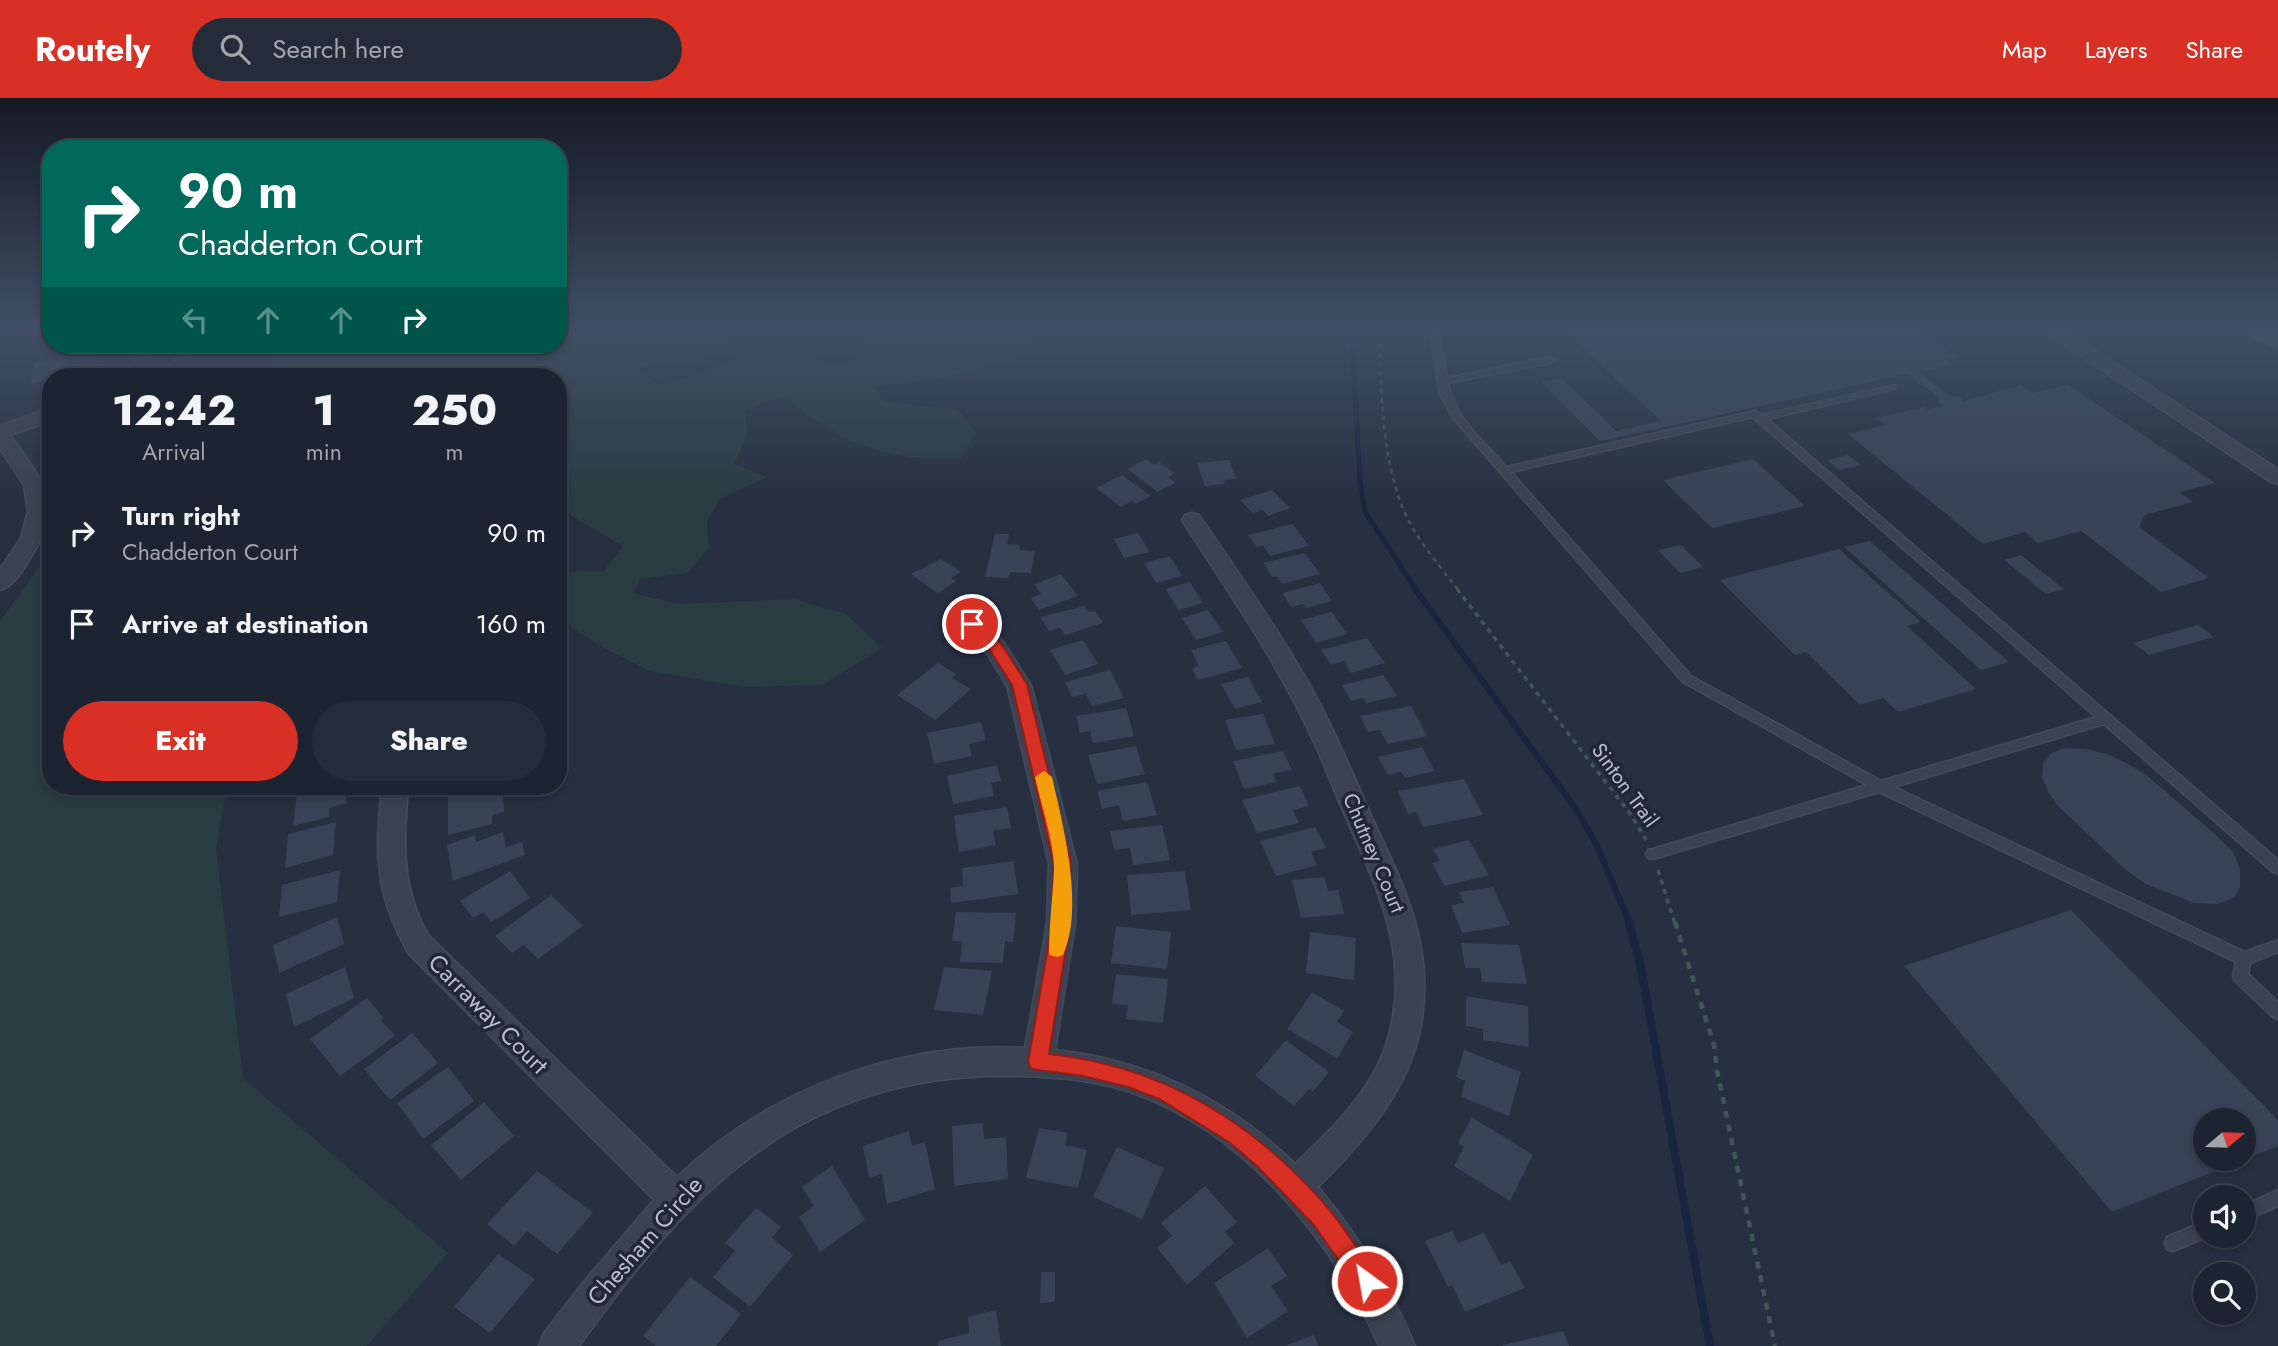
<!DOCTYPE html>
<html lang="en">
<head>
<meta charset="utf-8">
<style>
	body { margin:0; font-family:Jost,sans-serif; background:#252c39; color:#f1f3f6; height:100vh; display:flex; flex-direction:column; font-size:26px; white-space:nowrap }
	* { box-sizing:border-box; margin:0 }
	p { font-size:23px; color:#a0a4ab }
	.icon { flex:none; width:38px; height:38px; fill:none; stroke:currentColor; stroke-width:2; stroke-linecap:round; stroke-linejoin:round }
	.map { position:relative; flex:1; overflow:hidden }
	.sheet { position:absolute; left:42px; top:270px; width:525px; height:427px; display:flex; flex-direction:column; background:#1d2431; border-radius:28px; box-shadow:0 4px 10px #0003,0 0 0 2px #3b414d }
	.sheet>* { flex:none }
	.top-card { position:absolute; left:42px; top:42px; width:525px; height:214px; border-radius:28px; box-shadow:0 4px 10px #0003,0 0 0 2px #3b414d; background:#00695c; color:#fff; overflow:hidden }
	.needle { width:46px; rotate:71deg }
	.controls { position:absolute; left:2193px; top:1010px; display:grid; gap:14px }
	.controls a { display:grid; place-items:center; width:63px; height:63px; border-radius:50%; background:#1d2431; box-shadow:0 4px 10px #0003,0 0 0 2px #3b414d; font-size:35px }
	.pin { position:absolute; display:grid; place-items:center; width:60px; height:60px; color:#fff; margin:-30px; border:4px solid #fff; border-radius:50%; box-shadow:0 2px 7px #0007 }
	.me { position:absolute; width:77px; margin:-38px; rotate:328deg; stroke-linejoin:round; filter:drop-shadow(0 0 5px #0008) }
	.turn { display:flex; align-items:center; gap:24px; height:147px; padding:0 21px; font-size:32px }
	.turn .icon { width:91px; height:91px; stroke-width:2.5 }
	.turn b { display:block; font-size:49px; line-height:60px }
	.lanes { display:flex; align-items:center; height:66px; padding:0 21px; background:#0003; justify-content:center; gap:35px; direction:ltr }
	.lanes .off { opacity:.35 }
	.eta { display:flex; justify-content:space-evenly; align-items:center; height:119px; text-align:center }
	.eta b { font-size:42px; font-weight:800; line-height:49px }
	.button { display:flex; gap:14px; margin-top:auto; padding:14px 21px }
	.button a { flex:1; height:80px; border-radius:42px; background:#d93025; color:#fff; font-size:28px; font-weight:800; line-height:80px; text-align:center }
	.button a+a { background:#252c39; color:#f1f3f6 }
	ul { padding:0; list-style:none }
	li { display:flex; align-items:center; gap:21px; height:91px; padding:0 21px }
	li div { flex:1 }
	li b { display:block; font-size:26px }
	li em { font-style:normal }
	header { display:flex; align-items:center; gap:42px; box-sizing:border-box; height:98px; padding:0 35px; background:#d93025; color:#fff }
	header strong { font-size:33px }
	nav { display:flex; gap:38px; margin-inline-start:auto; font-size:24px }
	.search { width:490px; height:63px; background:#252c39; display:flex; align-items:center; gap:18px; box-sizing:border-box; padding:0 24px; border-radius:38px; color:#a0a4ab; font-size:26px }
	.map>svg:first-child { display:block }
	.green { fill:#293d42 }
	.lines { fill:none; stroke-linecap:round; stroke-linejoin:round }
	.stream-far2 { stroke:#19253f; stroke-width:5 }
	.stream-far1 { stroke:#19253f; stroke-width:6 }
	.stream { stroke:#19253f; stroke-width:8 }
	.building { fill:#394357; fill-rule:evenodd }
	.service-casing { stroke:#454b5a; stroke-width:3 }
	.minor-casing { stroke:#454b5a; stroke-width:3 }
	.primary-casing { stroke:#454b5a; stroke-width:3 }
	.path-far2 { stroke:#42565a; stroke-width:2.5; stroke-dasharray:4.5 4.5; stroke-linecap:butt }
	.path-far1 { stroke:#42565a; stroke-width:3.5; stroke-dasharray:5 5; stroke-linecap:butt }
	.path { stroke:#42565a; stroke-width:4.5; stroke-dasharray:7 7; stroke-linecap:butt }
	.service { fill:#3b4251; fill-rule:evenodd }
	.minor { fill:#3b4251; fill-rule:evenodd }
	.primary { fill:#596171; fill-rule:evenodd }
	.route { fill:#d93025; stroke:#8d1f18; stroke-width:2 }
	.slow { fill:#f59e0b }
	.labels { text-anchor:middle; stroke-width:7; stroke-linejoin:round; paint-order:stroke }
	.street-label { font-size:21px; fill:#b8bdcb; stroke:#202736 }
	.near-street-label { font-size:24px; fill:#b8bdcb; stroke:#202736 }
</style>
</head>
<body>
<header>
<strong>Routely</strong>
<div class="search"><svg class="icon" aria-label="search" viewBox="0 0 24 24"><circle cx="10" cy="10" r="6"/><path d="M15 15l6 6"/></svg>Search here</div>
<nav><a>Map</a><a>Layers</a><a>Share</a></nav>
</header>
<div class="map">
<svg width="2278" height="1248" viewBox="0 0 2278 1248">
	<rect width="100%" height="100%" fill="#273041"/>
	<g class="green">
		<path d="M558,228h200l-40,22 -80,20 22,18 97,-33 42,-2 33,15 30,-7 3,-17 14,-16h166c-43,50 -110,54 -171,60l9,15 75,9 18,22 -15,26c-17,0 -34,1 -50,-1 -48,-5 -91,-30 -126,-61l-41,14 4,23 -14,31 34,13 -47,21 -14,23 2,27 -22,25 -46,6 -8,14 45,11 116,-5 52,15 36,34 -60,37 -78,2 -95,-16 -45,-23 -46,-29v-47l46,-1 19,-25 -65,-38v-132h-281l-6,-31h287z"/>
		<path d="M51,453v235h176l-11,62 27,230 205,175 -81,93h-367v-725z"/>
	</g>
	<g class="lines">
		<path class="stream-far2" d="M1351,228l9,154 5,32 51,78"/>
		<path class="stream-far1" d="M1415,491l161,220 20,35 34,80"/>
		<path class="stream" d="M1629,824l12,46 69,378"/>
	</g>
	<g class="building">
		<path d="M1553,228h361l45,31 -14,3 7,5 -34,7 34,25 5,-1 7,5 57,-16 11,8 36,-8 147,98 -36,9 14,10 -48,13 -6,12 70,51 -48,14 -80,-61 -43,12 -13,-11 -42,12 -135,-110 38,-9 -10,-7 48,-11 3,2 17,-3 -7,-6 4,-1 -34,-25 -307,67 -59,-59 21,-4 54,53 45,-10 -93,-87 -5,1z"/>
		<path d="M139,247h50l4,12 -20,5 -3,-10 -38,10 -4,-14z"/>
		<path d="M84,249v7l13,-3 -1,10 9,-2 -1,9 -7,1 -1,7h-25v-3l-40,11 3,-21 32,-7 1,-5z"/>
		<path d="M1848,357l13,10 -22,5 -12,-10z"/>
		<path d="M1147,361l7,6 5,-3 16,11 -7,4 7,6 -17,9 -31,-23z"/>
		<path d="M1753,361l52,47 -93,22 -49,-48z"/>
		<path d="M1229,362l7,19 -12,1 1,4 -20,2 -8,-23z"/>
		<path d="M1122,377l29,21 -15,8 -4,-3 -11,6 -25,-19z"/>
		<path d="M1272,392l18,18 -22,8 -5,-6 -10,3 -13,-13z"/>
		<path d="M1293,426l16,22 -39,10 -7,-10 -6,1 -9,-12z"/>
		<path d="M1138,435l12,19 -26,6 -10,-19z"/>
		<path d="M995,436h14l-2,10 13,1 -1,5 16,1 -4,22 -21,-1 -2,6 -23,-1z"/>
		<path d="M1870,443l139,121 -28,8 -137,-123z"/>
		<path d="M1681,447l22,22 -23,6 -22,-23z"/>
		<path d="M1839,451l82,73 -14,4 69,63 -78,23 -15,-14 -23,7 -54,-53 -11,3 -75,-75z"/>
		<path d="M1305,455l15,21 -38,10 -5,-8 -5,1 -9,-14z"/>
		<path d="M2021,457l43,34 -18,5 -42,-34z"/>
		<path d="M1170,458l12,20 -26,7 -12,-20z"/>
		<path d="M941,461l20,13 -10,6 5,3 -18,12 -27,-19z"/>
		<path d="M1061,476l17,22 -39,14 -8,-12 10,-4 -7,-10z"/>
		<path d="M1190,484l13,21 -25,7 -12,-21z"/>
		<path d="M1320,485l12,18 -26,7 -3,-4 -12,3 -9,-14z"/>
		<path d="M1085,508l4,6 6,-1 8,12 -38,12 -5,-7 -11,3 -9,-14z"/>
		<path d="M1208,512l15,22 -27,8 -14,-22z"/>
		<path d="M1332,514l15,22 -31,9 -15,-23z"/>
		<path d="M2198,527l16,12 -65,18 -16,-12z"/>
		<path d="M1367,540l18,25 -34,10 -7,-12 -13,4 -10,-15z"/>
		<path d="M1083,542l15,24 -33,11 -15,-25z"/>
		<path d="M1226,543l16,27 -44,12 -6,-12 7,-2 -8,-16z"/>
		<path d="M938,565l18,11 -4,4 19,11 -36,31 -38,-25z"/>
		<path d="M1110,572l14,28 -32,8 -6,-12 -14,3 -7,-15z"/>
		<path d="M1383,577l14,21 -31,7 -3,-5 -12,3 -9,-16z"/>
		<path d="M1248,579l14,25 -27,7 -14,-25z"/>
		<path d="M1411,608l16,30 -39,8 -8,-14 -12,2 -8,-16z"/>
		<path d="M1126,610l8,28 -41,7 -3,-12 -10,2 -4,-17z"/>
		<path d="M1263,616l12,30 -39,6 -11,-30z"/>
		<path d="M981,624l5,18 -17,4 3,12 -38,8 -7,-31z"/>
		<path d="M1136,648l9,28 -48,10 -9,-29z"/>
		<path d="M1422,649l13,24 -30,7 -4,-6 -13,3 -10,-18z"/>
		<path d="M2064,650l21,1 22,5 21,10 22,14 68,59 15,15 7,17v18l-6,11 -17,6 -23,-1 -48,-19 -20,-14 -66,-62 -11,-15 -7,-16 1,-12 7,-11z"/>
		<path d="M1283,653l9,19 -19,4 4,8 -33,7 -11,-28z"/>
		<path d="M997,667l4,16 -10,2 3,13 -41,8 -6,-28z"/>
		<path d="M1464,681l19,36 -60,12 -7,-15 -8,2 -10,-23z"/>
		<path d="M1147,684l10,33 -34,6 -4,-16 -17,4 -5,-18z"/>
		<path d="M329,688h18l-1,17 -17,5v9l-36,9 4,-32z"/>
		<path d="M480,688h31l1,7 -9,2 1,17 -12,3v9l-44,11v-41z"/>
		<path d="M1300,688l9,20 -16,4 6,13 -42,10 -15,-33z"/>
		<path d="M1007,709l4,21 -18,3 3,14 -37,7 -5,-36z"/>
		<path d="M336,724l-3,33 -48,13 3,-34z"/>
		<path d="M1162,727l8,35 -37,5 -3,-17 -16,2 -4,-19z"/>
		<path d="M1315,729l11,21 -15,4 6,13 -41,11 -16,-35z"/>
		<path d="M503,734l3,15 16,-5 3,13 -72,26 -6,-36 28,-10 1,7z"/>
		<path d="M1469,742l20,35 -45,11 -12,-23 8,-2 -7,-12z"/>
		<path d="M1014,763l4,33 -67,9 -1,-15 13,-2 -1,-18z"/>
		<path d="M340,772l-3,32 -58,15 3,-32z"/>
		<path d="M510,773l20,27 -39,24 -8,-10 -10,6 -13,-17z"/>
		<path d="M1185,773l6,39 -60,5 -4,-40z"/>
		<path d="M1324,779l4,14 10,-1 6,24 -43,4 -9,-38z"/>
		<path d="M1493,789l17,38 -48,8 -11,-28 13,-2 -5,-11z"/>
		<path d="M551,797l32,31 -45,33 -14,-14 -12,8 -17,-17z"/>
		<path d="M2071,812l207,210v26l-166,66 -208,-246zM2205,1022h39v38h-39z"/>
		<path d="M956,814l60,1 -3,29 -8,-1 -2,22 -43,-1 2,-21h-10z"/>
		<path d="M337,819l7,27 -65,29 -6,-28z"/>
		<path d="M1116,828l55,6 -4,37 -56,-6z"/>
		<path d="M1310,834l46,6 -2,42 -48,-7z"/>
		<path d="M1461,845l58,2 8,39 -45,-2 -2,-14h-15z"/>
		<path d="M345,869l9,31 -60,29 -8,-33z"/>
		<path d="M944,869l48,4 -9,44 -49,-5z"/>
		<path d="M1116,876l52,5 -5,44 -37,-4 2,-14 -16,-1z"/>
		<path d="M1312,894l32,19 -7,11 16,10 -16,26 -50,-29z"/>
		<path d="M1466,898l62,10 1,41 -46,-7v-11l-17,-3z"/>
		<path d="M367,900l17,20 -3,2 14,16 -55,40 -30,-37z"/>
		<path d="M412,935l26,30 -48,37 -26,-31z"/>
		<path d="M1286,942l43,32 -16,20 -4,-3 -15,17 -39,-30z"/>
		<path d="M1464,952l57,22 -12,44 -48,-19 4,-16 -9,-4z"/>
		<path d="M448,969l26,34 -51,38 -26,-36z"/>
		<path d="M484,1004l30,34 -53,44 -30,-35z"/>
		<path d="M1472,1019l61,38 -23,46 -56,-35 10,-19 -6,-4z"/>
		<path d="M983,1025l1,16 22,-2 2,42 -54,7 -2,-60z"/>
		<path d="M1039,1030l29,5 -3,12 22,5 -9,38 -52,-10z"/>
		<path d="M909,1033l3,15 13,-4 10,47 -48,15 -5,-30 -13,4 -6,-32z"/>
		<path d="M1117,1049l47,21 -22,51 -49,-22z"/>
		<path d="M832,1068l33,54 -45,32 -21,-35 15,-11 -12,-19z"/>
		<path d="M537,1073l56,42 -36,41 -30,-23 -13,15 -27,-22z"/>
		<path d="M1205,1088l32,36 -12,10 9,11 -47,42 -30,-37 15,-12 -11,-13z"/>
		<path d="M756,1110l25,19 -9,11 21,17 -43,52 -37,-30 22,-26 -10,-8z"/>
		<path d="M1452,1133l6,12 26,-10 17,32 9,-4 15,27 -60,24 -13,-27 -4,2 -23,-46z"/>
		<path d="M1268,1150l19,28 -16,10 17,25 -41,27 -33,-55z"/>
		<path d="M498,1156l37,25 -45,54 -36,-26z"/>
		<path d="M1041,1174h14v30l-15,1z"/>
		<path d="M690,1179l51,37 -25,32h-60l-13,-10z"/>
		<path d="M996,1212l5,36h-63v-5l31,-8 -1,-16z"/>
		<path d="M1563,1233l6,15h-66v-1z"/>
		<path d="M1314,1237l4,11h-34z"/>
	</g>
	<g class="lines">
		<defs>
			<g id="service">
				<path d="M1429,228h8l10,52 103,-21 5,3 -5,3 -102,20c6,34 36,59 58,84l249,-56 6,4 134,-30v4l-128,30 511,441v14l-5,-2 -169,-148 -210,63 351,165 33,-12v12l-28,11 -2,11 30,28v17l-5,-2 -38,-36 -2,-5 3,-14 -357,-170 -226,67 -5,-1 -2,-4 2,-4 5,-1 214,-64 -184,-103 -231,-265 -12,-23zM1753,319l3,3 340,297 -215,64 -190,-105 -180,-204z"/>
				<path d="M2278,1092v16l-34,15v-16z"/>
				<path d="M2205,1123v15h5l-37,15 -6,-2 -2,-6 2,-6z"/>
			</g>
			<g id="minor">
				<path d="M2036,228h21l221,143v15l-7,-2z"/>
				<path d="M51,310v13l-41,14c34,46 55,71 19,125 -7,12 -16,27 -29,30v-21l21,-31 7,-26 -4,-27 -24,-36v-24z"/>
				<path d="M1192,415l7,2c38,56 77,111 110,169 23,41 42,85 61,129 33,72 67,134 50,217 -13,63 -58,113 -102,157 41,49 72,100 97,159h-36c-44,-101 -128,-206 -233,-248 -48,-20 -105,-23 -157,-22 -69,2 -136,19 -196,53 -90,52 -155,135 -214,217h-40l5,-13 43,-55 67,-78 -245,-246c-35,-61 -34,-100 -27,-168h26c-4,54 -8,102 21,150l248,241c92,-88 222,-136 348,-129l22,-124 2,-60 -42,-178 -19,-31 -27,-31 3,-6 8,-2 8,2 24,25 27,42 46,179 -2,60 -20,126c92,10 174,49 240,114 36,-34 77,-73 92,-122 26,-86 -10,-153 -43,-229 -18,-43 -35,-86 -58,-126 -31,-58 -69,-112 -104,-167l3,-5z"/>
			</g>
			<path id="primary" d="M2243,228l35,1v20c-13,-3 -28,-10 -35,-21z"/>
		</defs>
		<use href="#service" class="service-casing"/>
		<use href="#minor" class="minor-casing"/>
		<use href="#primary" class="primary-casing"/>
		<g class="path-far2">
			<path d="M1378,228c4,61 2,128 26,185 13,29 35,54 54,79"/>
			<path d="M558,239l17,2 16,-7v-6"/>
		</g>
		<g class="path-far1">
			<path d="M1457,491l174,226 15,25"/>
			<path d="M1658,772l17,54"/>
		</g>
		<path class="path" d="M1675,824l39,123 3,26 58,275"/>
		<use href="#service" class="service"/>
		<use href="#minor" class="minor"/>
		<use href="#primary" class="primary"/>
	</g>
	<linearGradient id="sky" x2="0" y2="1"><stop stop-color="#151a24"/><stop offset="0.57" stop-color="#414e65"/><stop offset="1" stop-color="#414e65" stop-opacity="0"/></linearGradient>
	<rect width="2278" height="403" fill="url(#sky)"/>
	<path class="route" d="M972,521l6,1 24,25 25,39 44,180 -1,60 -21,130c114,12 205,68 279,154 17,20 31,44 46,65l4,8 -4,8 -7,4 -8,-4 -46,-65 -55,-57 -29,-25 -70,-43 -31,-12 -45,-11 -52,-7 -3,-7 24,-138 2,-60 -42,-179 -21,-33 -26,-28z"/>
	<path class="slow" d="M1044,673l8,6c11,48 33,132 11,178l-6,2 -7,-2c-3,-7 4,-72 4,-87 0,-27 -13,-64 -19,-91z"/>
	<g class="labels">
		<g class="street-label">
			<text transform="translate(1625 687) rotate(54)" y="7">Sinton Trail</text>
			<text transform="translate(1374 755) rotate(67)" y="7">Chutney Court</text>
		</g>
		<g class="near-street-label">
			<text transform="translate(488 916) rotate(45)" y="8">Carraway Court</text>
			<text transform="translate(645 1143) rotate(-49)" y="8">Chesham Circle</text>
		</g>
	</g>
</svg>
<div class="controls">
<a><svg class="needle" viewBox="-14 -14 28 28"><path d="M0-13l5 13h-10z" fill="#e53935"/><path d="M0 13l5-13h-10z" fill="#a0a4ab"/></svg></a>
<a><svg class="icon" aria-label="sound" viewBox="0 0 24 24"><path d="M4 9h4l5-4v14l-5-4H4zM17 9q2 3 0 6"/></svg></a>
<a><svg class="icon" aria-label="search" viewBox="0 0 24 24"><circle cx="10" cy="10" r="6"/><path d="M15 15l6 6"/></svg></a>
</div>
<div class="pin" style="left:972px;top:526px;background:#d93025"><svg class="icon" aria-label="arrive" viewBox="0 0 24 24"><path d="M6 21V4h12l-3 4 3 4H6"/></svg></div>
<svg class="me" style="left:1367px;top:1183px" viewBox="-20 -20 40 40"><circle r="17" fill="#d93025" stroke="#fff" stroke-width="3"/><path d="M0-11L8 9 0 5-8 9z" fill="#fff"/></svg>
<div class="top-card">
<div class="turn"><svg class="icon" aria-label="right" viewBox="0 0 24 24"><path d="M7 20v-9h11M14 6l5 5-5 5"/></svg><div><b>90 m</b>Chadderton Court</div></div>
<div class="lanes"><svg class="icon off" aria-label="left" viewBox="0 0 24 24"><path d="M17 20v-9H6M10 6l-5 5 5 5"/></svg><svg class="icon off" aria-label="ahead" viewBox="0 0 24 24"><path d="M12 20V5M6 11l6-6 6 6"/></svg><svg class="icon off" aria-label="ahead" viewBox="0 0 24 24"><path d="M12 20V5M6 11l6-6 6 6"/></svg><svg class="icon" aria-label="right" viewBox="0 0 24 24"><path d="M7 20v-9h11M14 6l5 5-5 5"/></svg></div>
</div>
<section class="sheet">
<div class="eta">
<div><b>12:42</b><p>Arrival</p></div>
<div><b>1</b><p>min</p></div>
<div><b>250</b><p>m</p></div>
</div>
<ul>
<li><svg class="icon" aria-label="right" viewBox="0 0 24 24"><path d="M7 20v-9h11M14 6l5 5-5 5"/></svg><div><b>Turn right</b><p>Chadderton Court</p></div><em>90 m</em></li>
<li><svg class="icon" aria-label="arrive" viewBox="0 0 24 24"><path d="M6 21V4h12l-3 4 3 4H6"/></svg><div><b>Arrive at destination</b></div><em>160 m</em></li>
</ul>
<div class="button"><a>Exit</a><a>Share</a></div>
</section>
</div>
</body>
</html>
